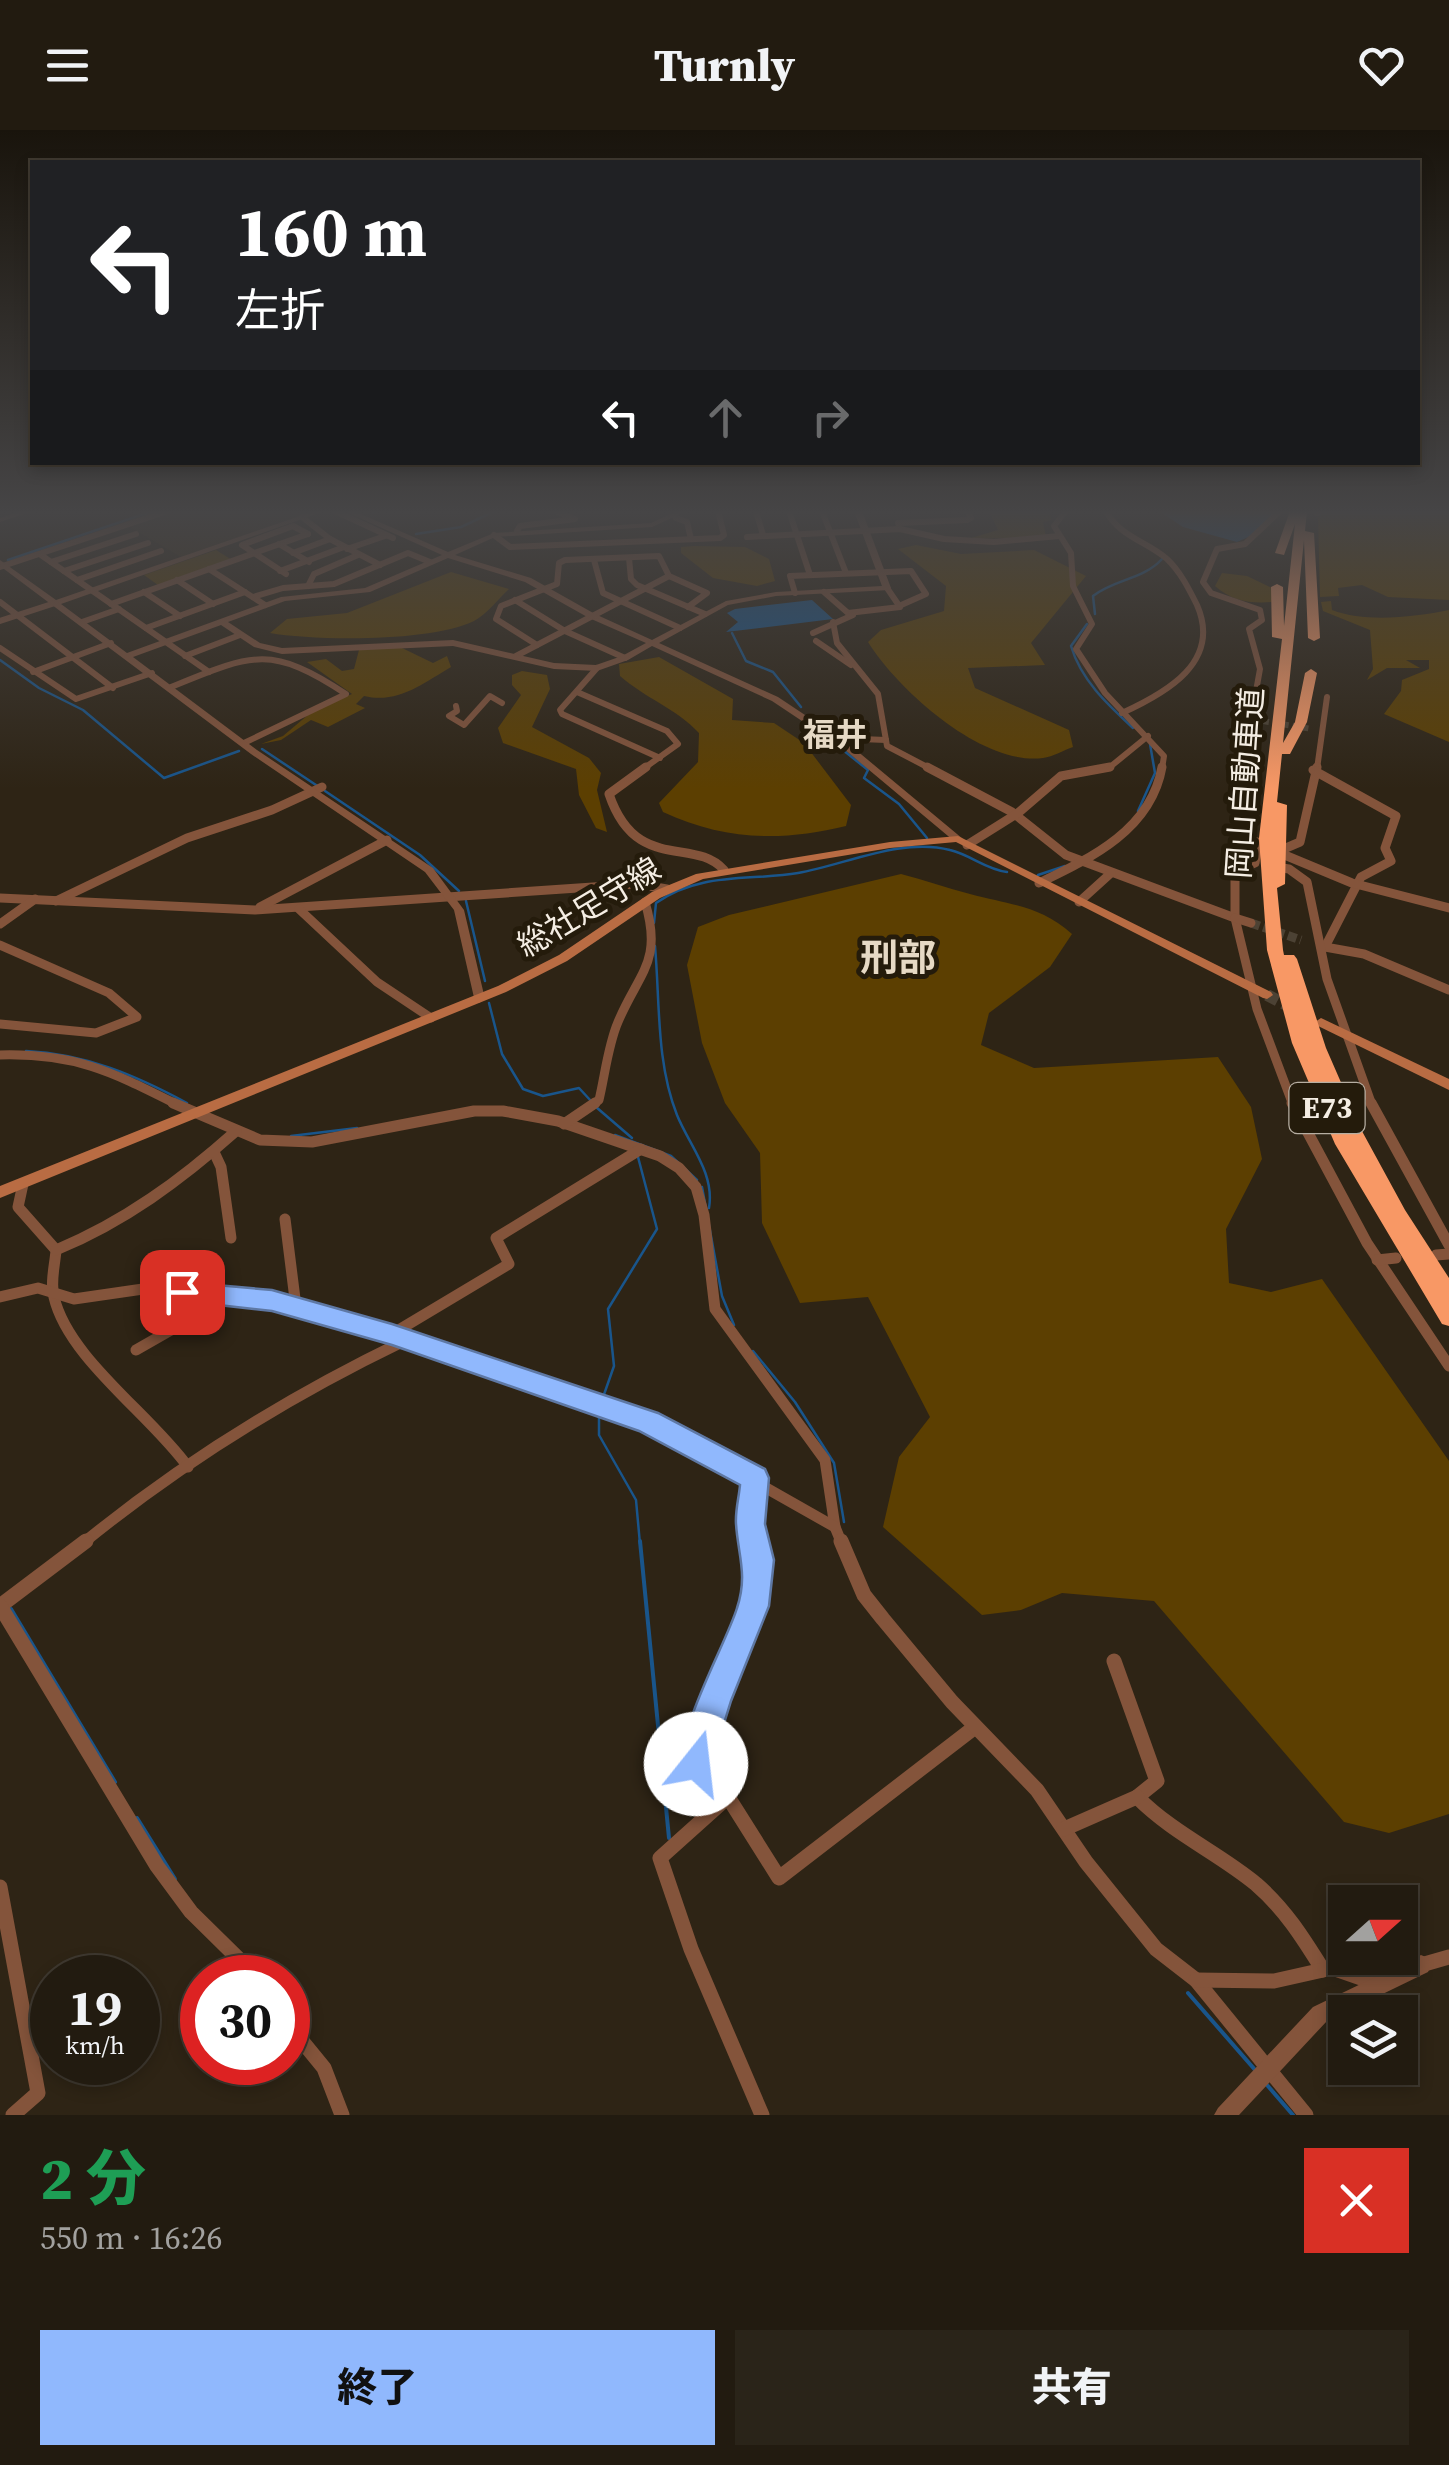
<!DOCTYPE html>
<html lang="ja">
<head>
<meta charset="utf-8">
<style>
	body { margin:0; font-family:"Source Serif 4","Noto Sans JP",serif; background:#2a2419; color:#f1f3f6; height:100vh; display:flex; flex-direction:column; font-size:38px; white-space:nowrap }
	* { box-sizing:border-box; margin:0 }
	p { font-size:32px; color:#a2a19f }
	.icon { flex:none; width:55px; height:55px; fill:none; stroke:currentColor; stroke-width:2; stroke-linecap:round; stroke-linejoin:round }
	.map { position:relative; height:1985px; overflow:hidden }
	.sheet { display:flex; flex-direction:column; background:#221b10; flex:1 }
	.sheet>* { flex:none }
	.top-card { position:absolute; left:30px; top:30px; width:1390px; height:305px; border-radius:0px; box-shadow:0 5px 15px #0003,0 0 0 2px #3f3930; background:#202124; color:#fff; overflow:hidden }
	.needle { width:65px; rotate:69deg }
	.controls { position:absolute; left:1328px; top:1755px; display:grid; gap:20px }
	.controls a { display:grid; place-items:center; width:90px; height:90px; border-radius:0px; background:#221b10; box-shadow:0 5px 15px #0003,0 0 0 2px #3f3930; font-size:50px }
	.speed { position:absolute; left:30px; top:1825px; display:flex; gap:20px; font-size:50px; font-weight:700; text-align:center }
	.speed>* { display:grid; place-content:center; width:130px; height:130px; border-radius:50%; background:#221b10; box-shadow:0 5px 15px #0003,0 0 0 2px #3f3930; line-height:1 }
	.speed small { font-size:25px; font-weight:400 }
	.speed .limit { border:15px solid #d22; background:#fff; color:#111 }
	.pin { position:absolute; display:grid; place-items:center; width:85px; height:85px; color:#fff; margin:-42px; border-radius:20px; box-shadow:0 5px 15px #0006 }
	.me { position:absolute; width:110px; margin:-55px; rotate:16deg; stroke-linejoin:round; filter:drop-shadow(0 0 8px #0008) }
	.turn { display:flex; align-items:center; gap:35px; height:210px; padding:0 40px; font-size:45px }
	.turn .icon { width:130px; height:130px; stroke-width:2.5 }
	.turn b { display:block; font-size:70px; line-height:85px }
	.lanes { display:flex; align-items:center; height:95px; padding:0 40px; background:#0003; justify-content:center; gap:50px; direction:ltr }
	.lanes .off { opacity:.35 }
	.round { display:grid; place-items:center; flex:none; width:105px; height:105px; border-radius:0px; background:#2a2419 }
	.summary { display:flex; align-items:center; justify-content:space-between; height:170px; padding:0 40px }
	h1 { font-size:60px; font-weight:800; line-height:75px; color:#1e9e55 }
	.button { display:flex; gap:20px; margin-top:auto; padding:20px 40px }
	.button a { flex:1; height:115px; border-radius:0px; background:#90b8fd; color:#111; font-size:40px; font-weight:800; line-height:115px; text-align:center }
	.button a+a { background:#2a2419; color:#f1f3f6 }
	header { display:flex; justify-content:space-between; align-items:center; height:130px; padding:0 40px; background:#221b10; font-size:45px; font-weight:800 }
	.map>svg:first-child { display:block }
	.built { fill:#3a2d17 }
	.green { fill:#5c3f01 }
	.water { fill:#19558b }
	.lines { fill:none; stroke-linecap:round; stroke-linejoin:round }
	.stream-far1 { stroke:#19558b; stroke-width:2.5 }
	.stream { stroke:#19558b; stroke-width:4 }
	.minor-tunnel-far1 { stroke:#4c4234; stroke-width:6; stroke-dasharray:6 4; stroke-linecap:butt }
	.minor-tunnel { stroke:#4c4234; stroke-width:9; stroke-dasharray:9 4; stroke-linecap:butt }
	.secondary-tunnel { stroke:#4c4234; stroke-width:12; stroke-dasharray:12 6; stroke-linecap:butt }
	.minor-far3 { stroke:#84543b; stroke-width:6 }
	.minor-far2 { stroke:#84543b; stroke-width:9 }
	.minor-far1 { stroke:#84543b; stroke-width:11 }
	.minor { stroke:#84543b; stroke-width:15 }
	.tertiary { fill:#84543b; fill-rule:evenodd }
	.secondary { fill:#b96c43; fill-rule:evenodd }
	.motorway { fill:#f89865; fill-rule:evenodd }
	.route { fill:#90b8fd; stroke:#5e78a4; stroke-width:2.5 }
	.labels { text-anchor:middle; stroke-width:10; stroke-linejoin:round; paint-order:stroke }
	.shield { fill:#241b0b; stroke:#b6aea2; stroke-width:2.5 }
	.shield-label { font-size:30px; font-weight:bold; fill:#f4ede3 }
	.far-quarter-label { font-size:32px; font-weight:bold; fill:#e6d9c5; stroke:#241b0b }
	.street-label { font-size:32px; fill:#f4ede3; stroke:#241b0b }
	.quarter-label { font-size:38px; font-weight:bold; fill:#e6d9c5; stroke:#241b0b }
</style>
</head>
<body>
<header><svg class="icon" aria-label="menu" viewBox="0 0 24 24"><path d="M4 6h16M4 12h16M4 18h16"/></svg>Turnly<svg class="icon" aria-label="heart" viewBox="0 0 24 24"><path d="M12 20l-8-8c-3-5 5-10 8-4 3-6 11-1 8 4z"/></svg></header>
<div class="map">
<svg width="1449" height="1985" viewBox="0 0 1449 1985">
	<rect width="100%" height="100%" fill="#2e2415"/>
	<path class="built" d="M173,381h141l-133,46 -53,-31z"/>
	<g class="green">
		<path d="M989,381h51l10,4 1,5 -8,2 3,15 -78,2 30,-9z"/>
		<path d="M1331,381h118v89l-61,-3 -26,-12 -24,3 1,8 -19,1 -2,-80z"/>
		<path d="M916,415l45,9 73,-4 52,26 -55,67 14,22 -77,3 7,20 94,42 4,17c-9,3 -20,10 -30,11 -61,8 -145,-68 -175,-116l13,-12 63,-19 2,-25 -48,-37z"/>
		<path d="M694,416l51,1 24,12 6,22 -18,5 -44,-8 -32,-25v-6z"/>
		<path d="M216,420l16,10 -74,25 -14,-10z"/>
		<path d="M451,442l58,17c-11,10 -22,25 -35,32 -42,21 -158,20 -204,12l17,-14 60,-6z"/>
		<path d="M1222,443l25,3 25,12 1,14c-23,2 -41,-1 -58,-16z"/>
		<path d="M1331,471l1,9c34,13 82,7 117,0v132l-65,-28 17,-23 1,-11 27,-11v-9h-23l14,8h-33l-20,12 6,-11 -3,-39 -47,-19 -2,-9z"/>
		<path d="M400,517l33,16 14,-7 4,11c-29,17 -53,37 -87,29l-8,8 9,4 -37,19 -17,-7 -30,20 -20,4 22,-8 32,-27 37,-15 -45,-32 19,-3 16,12 12,-2 5,-19z"/>
		<path d="M659,527l74,42 -1,21 42,3 30,20 47,62 -5,21c-65,16 -123,14 -183,-14l-4,-9 39,-41 1,-29c-22,-24 -54,-35 -79,-57l-1,-12z"/>
		<path d="M522,541l25,4 3,14 -18,38 57,31 12,15 -4,17 10,42 -11,-4 -17,-33 -3,-26 -73,-26 -5,-15 23,-33 -9,-10v-10z"/>
		<path d="M901,744c23,6 46,14 69,20 40,11 69,11 102,40l-22,33 -61,46 -8,32 53,23 184,-11 33,50 11,52 -36,70 3,54 42,9 51,-13 127,182v353l-60,19 -45,-11 -190,-221 -92,-8 -41,17 -39,5 -99,-88 16,-70 31,-40 -62,-120 -68,6 -38,-80 -2,-70 -35,-50 -23,-60 -15,-78 11,-38 31,-12z"/>
	</g>
	<g class="water">
		<path d="M1159,381h119l-25,24 -16,7 -54,-15z"/>
		<path d="M812,470l21,19 -107,13 12,-10 -11,-9 8,-4z"/>
	</g>
	<g class="lines">
		<g class="stream-far1">
			<path d="M372,383l5,-2"/>
			<path d="M416,404l45,-7 34,-16"/>
			<path d="M8,430l145,-49"/>
			<path d="M1095,484l-2,-18c21,-17 50,-16 69,-37"/>
			<path d="M1087,494l-16,22c10,34 36,58 62,82"/>
			<path d="M732,503l14,28 27,11 28,35"/>
			<path d="M0,530l39,28 44,22 81,68 75,-27"/>
			<path d="M809,595l13,9"/>
			<path d="M833,612l35,28 -4,8 35,26 28,34"/>
			<path d="M262,619l57,38"/>
			<path d="M325,661l95,64 39,36"/>
			<path d="M1138,681l17,-38 -5,-29"/>
			<path d="M1038,745l27,-9"/>
			<path d="M466,771l19,80"/>
			<path d="M654,793l2,-20c43,-31 93,-22 142,-30 47,-8 103,-36 152,-23 21,5 35,19 57,22"/>
			<path d="M655,816c5,56 1,116 22,169 12,30 38,58 32,93"/>
			<path d="M489,873l13,51 21,35 20,7 36,-8 12,13"/>
			<path d="M26,921c60,3 109,24 161,52"/>
			<path d="M596,977l36,31"/>
			<path d="M615,1005l56,21 26,24"/>
			<path d="M291,1006l66,-8"/>
			<path d="M702,1057l20,109 12,29"/>
			<path d="M753,1221l42,51 39,61 10,59"/>
			<path d="M601,1273l13,-37 -6,-57 49,-80 -19,-72"/>
			<path d="M599,1281v24l37,65 4,44"/>
		</g>
		<g class="stream">
			<path d="M640,1411l29,297"/>
			<path d="M11,1479l104,173"/>
			<path d="M137,1688l38,61"/>
			<path d="M1188,1863l68,78"/>
			<path d="M1267,1955l26,30"/>
		</g>
		<path class="minor-tunnel-far1" d="M1263,591l49,8"/>
		<path class="minor-tunnel" d="M1251,793l50,17"/>
		<path class="secondary-tunnel" d="M1267,865l31,16"/>
		<g class="minor-far3">
			<path d="M335,381l58,27"/>
			<path d="M756,381l7,24"/>
			<path d="M789,381l21,64"/>
			<path d="M822,381l24,62"/>
			<path d="M1066,381l-12,15 17,27 2,33 19,38 -16,25 29,44 59,63 -2,13"/>
			<path d="M1106,381c14,26 40,30 61,48 13,12 22,30 30,46 25,57 -31,88 -75,108"/>
			<path d="M1317,383l7,-2"/>
			<path d="M302,387l28,22 50,26"/>
			<path d="M676,388l11,4 4,17"/>
			<path d="M898,393l69,-3 4,-2 -4,-7"/>
			<path d="M517,401l3,-5 55,-7 -20,-8"/>
			<path d="M494,405l16,12 210,-9 4,-3 -6,-24"/>
			<path d="M747,407l153,-8 44,10 50,3 65,-6"/>
			<path d="M279,414l30,18"/>
			<path d="M347,419l38,-13"/>
			<path d="M293,423l37,-14"/>
			<path d="M41,425l168,117"/>
			<path d="M629,428l2,21 6,6 68,29"/>
			<path d="M594,430l9,33 77,35"/>
			<path d="M51,432l85,-28"/>
			<path d="M0,437l168,-56"/>
			<path d="M209,439l56,36"/>
			<path d="M64,441l84,-28"/>
			<path d="M280,441l64,-24"/>
			<path d="M286,444l-44,-29 51,-19 15,8"/>
			<path d="M77,450l84,-29"/>
			<path d="M177,450l36,24"/>
			<path d="M308,456l6,-12 44,-19"/>
			<path d="M144,462l36,24"/>
			<path d="M824,462l24,21 52,-6 -13,-19"/>
			<path d="M795,463l-5,-17 121,-5 15,23 -27,12"/>
			<path d="M253,467l30,-9 51,-4 74,-31 22,9"/>
			<path d="M515,470l50,31 60,27"/>
			<path d="M0,472l113,86"/>
			<path d="M111,474l197,-70"/>
			<path d="M0,491l55,-18"/>
			<path d="M82,492l37,-13"/>
			<path d="M833,492l4,21 41,51 9,52 44,23"/>
			<path d="M146,498l99,-36"/>
			<path d="M813,503l40,-18"/>
			<path d="M816,511l35,24"/>
			<path d="M537,515l-41,-26 5,-13 56,-22 2,-21 6,-3 94,-4 10,20 38,17 -19,14"/>
			<path d="M0,518l76,51 76,-26"/>
			<path d="M185,526l55,-21"/>
			<path d="M516,526l153,-80"/>
			<path d="M597,538l-37,42 2,4 98,44"/>
			<path d="M33,542l78,-29"/>
			<path d="M171,557c81,-33 99,-43 175,7l-102,49"/>
			<path d="M577,562l90,39 11,13 -35,25"/>
			<path d="M456,576l1,5 -8,5 15,9 26,-29 12,7"/>
			<path d="M836,608l50,2"/>
			<path d="M1097,639l13,-2 38,-31"/>
			<path d="M1242,639l18,-100 -11,-40 13,-9 -2,-10 -49,-17 -8,-11 14,-33 28,-5 35,-33"/>
			<path d="M1317,639l10,-72"/>
		</g>
		<g class="minor-far2">
			<path d="M646,637l-37,27c27,80 85,42 115,76"/>
			<path d="M927,637l85,45 54,43 169,63v-46l20,-9 3,-19"/>
			<path d="M1242,637v72l44,9 14,-6 17,-75"/>
			<path d="M1313,640l83,46 -11,32 6,13 -30,16 -36,70 39,7 85,36"/>
			<path d="M967,715l51,-32 43,-37 49,-9"/>
			<path d="M1287,726l65,27 97,25"/>
			<path d="M1276,737l13,2 18,13 20,97 45,126"/>
			<path d="M1039,753c52,-25 112,-53 123,-116"/>
			<path d="M0,768l255,12 382,-26 30,5"/>
			<path d="M56,771l131,-63 85,-28 50,-23"/>
			<path d="M1079,772l32,-29"/>
			<path d="M260,777l127,-67"/>
			<path d="M299,779l78,73 54,36"/>
			<path d="M1235,788l22,91 36,96"/>
			<path d="M1235,788l16,5"/>
			<path d="M0,794l35,-25"/>
			<path d="M0,815l109,48 28,24 -41,16 -96,-9"/>
			<path d="M0,925c76,-2 112,17 178,50"/>
			<path d="M592,975l7,-5c6,-25 9,-55 19,-78 21,-50 45,-60 27,-120"/>
		</g>
		<g class="minor-far1">
			<path d="M173,973l87,37 52,2 162,-31h29l55,10 102,35 19,12 17,19 8,28 11,94 110,151 10,67"/>
			<path d="M1292,973l75,140 82,123"/>
			<path d="M1371,973l78,142"/>
			<path d="M564,994l31,-21"/>
			<path d="M214,1022l7,15 10,71"/>
			<path d="M23,1054l-5,23 38,43c-1,15 -6,32 -2,47 14,61 97,118 134,170"/>
			<path d="M285,1089l11,88"/>
			<path d="M56,1120c68,-28 125,-70 180,-119"/>
			<path d="M1436,1125l13,-1"/>
			<path d="M1377,1130l19,-2"/>
			<path d="M0,1167l38,-9 36,11 69,-10 129,12 51,13 325,107 187,106 7,17"/>
			<path d="M392,1204l117,-70 -13,-26 145,-89"/>
			<path d="M136,1220l91,-52"/>
			<path d="M755,1349l-4,45 4,20"/>
			<path d="M82,1414c99,-81 208,-148 322,-203"/>
		</g>
		<g class="minor">
			<path d="M755,1411c12,55 -20,106 -38,156 -8,21 -14,45 -20,67l31,33 51,81 196,-151"/>
			<path d="M841,1411l23,54 19,24 69,83 85,88 49,72 70,87 40,31 110,135"/>
			<path d="M0,1476l86,-65"/>
			<path d="M0,1476l157,260 34,46 67,66"/>
			<path d="M1114,1531l43,120 -20,16c37,37 80,55 119,87 29,25 47,54 67,86"/>
			<path d="M728,1667l-68,61 31,91 71,166"/>
			<path d="M1064,1699l73,-32"/>
			<path d="M0,1757l38,206 -25,22"/>
			<path d="M1421,1835l28,-8"/>
			<path d="M1196,1850l78,1 58,-13 46,16"/>
			<path d="M288,1894l36,44 18,47"/>
		</g>
		<g class="tertiary">
			<path d="M21,381h12l-33,11v-4z"/>
			<path d="M314,381h11l-264,93 66,49 154,-56 84,-9 77,-33 -98,-44h10l94,41 46,-19 157,-10 26,-12h10l-35,16 -157,10 -40,18 76,23 64,36 57,26 74,-39 50,-9 106,-6 -28,-75h8l29,77 -1,2 -114,6 -48,9 -69,38 119,54 72,48 113,94 -1,2h-8l-110,-92 -72,-48 -120,-55 -24,14 -31,11 -43,-2 -101,-23 -171,8 -28,-7 -33,-22 -88,32 124,93 176,118 31,42 21,89 -6,4 -4,-1 -21,-92 -29,-38 -174,-118 -251,-188v-6l56,40zM448,428l77,24 64,36 57,25 -24,13 -26,9 -42,-2 -101,-23 -171,8 -22,-5 -32,-21 57,-21 85,-9z"/>
			<path d="M1421,1825l7,3 3,7 -3,7 -101,49 -88,94h-25l4,-7 95,-101z"/>
		</g>
		<g class="secondary">
			<path d="M958,706l313,156 2,3 -6,4 -4,-1 -307,-156 -66,6 -187,31 -43,19 -93,63 -61,31 -506,206v-12l498,-200 61,-31 93,-63 44,-18 194,-32z"/>
			<path d="M1321,888l128,61v11l-133,-65 -1,-3z"/>
		</g>
		<path class="motorway" d="M1290,381h17l-2,20 9,2 6,105 -6,3 -6,-3 -4,-98 -21,203 12,-21 10,-49 6,-4 6,4 -10,49 -17,32h-8l-5,48 10,3 -2,79 -8,4 6,62 1,5h10l3,4 29,89 37,85 42,77 44,68v48l-7,-2 -107,-180 -43,-101 -25,-93 -8,-112 23,-199 -10,-2 -1,-50 6,-3 6,3 1,39 11,-102 -11,31 -9,-2z"/>
	</g>
	<linearGradient id="sky" x2="0" y2="1"><stop stop-color="#19140c"/><stop offset="0.58" stop-color="#464546"/><stop offset="1" stop-color="#464546" stop-opacity="0"/></linearGradient>
	<rect width="1449" height="659" fill="url(#sky)"/>
	<path class="route" d="M182,1152l90,8 120,34 266,89 107,56 4,9 -4,46 9,36 -5,46 -38,95 -23,74 -12,5 -11,-5c-15,-36 40,-128 52,-167 11,-33 1,-53 -1,-84 -1,-13 3,-27 4,-39l-101,-54 -247,-86 -120,-34 -98,-11 -4,-8 4,-7z"/>
	<g class="labels">
		<rect class="shield" x="1289.5" y="953" width="75" height="50" rx="8"/>
		<g class="shield-label">
			<text x="1327" y="988">E73</text>
		</g>
		<g class="far-quarter-label">
			<text x="835" y="616">福井</text>
		</g>
		<g class="street-label">
			<text transform="translate(1245 653) rotate(-86)" y="11">岡山自動車道</text>
			<text transform="translate(589 777) rotate(-31)" y="11">総社足守線</text>
		</g>
		<g class="quarter-label">
			<text x="898" y="841">刑部</text>
		</g>
	</g>
</svg>
<div class="controls">
<a><svg class="needle" viewBox="-14 -14 28 28"><path d="M0-13l5 13h-10z" fill="#e53935"/><path d="M0 13l5-13h-10z" fill="#a2a19f"/></svg></a>
<a><svg class="icon" aria-label="layers" viewBox="0 0 24 24"><path d="M12 4l9 5-9 5-9-5zM3 14l9 5 9-5"/></svg></a>
</div>
<div class="speed"><div>19<small>km/h</small></div><div class="limit">30</div></div>
<div class="pin" style="left:182px;top:1162px;background:#d93025"><svg class="icon" aria-label="arrive" viewBox="0 0 24 24"><path d="M6 21V4h12l-3 4 3 4H6"/></svg></div>
<svg class="me" style="left:696px;top:1634px" viewBox="-20 -20 40 40"><circle r="19" fill="#fff"/><path d="M0-13L10 11 0 6-10 11z" fill="#90b8fd"/></svg>
<div class="top-card">
<div class="turn"><svg class="icon" aria-label="left" viewBox="0 0 24 24"><path d="M17 20v-9H6M10 6l-5 5 5 5"/></svg><div><b>160 m</b>左折</div></div>
<div class="lanes"><svg class="icon" aria-label="left" viewBox="0 0 24 24"><path d="M17 20v-9H6M10 6l-5 5 5 5"/></svg><svg class="icon off" aria-label="ahead" viewBox="0 0 24 24"><path d="M12 20V5M6 11l6-6 6 6"/></svg><svg class="icon off" aria-label="right" viewBox="0 0 24 24"><path d="M7 20v-9h11M14 6l5 5-5 5"/></svg></div>
</div>
</div>
<section class="sheet">
<div class="summary"><div><h1>2 分</h1><p>550 m · 16:26</p></div><a class="round" style="background:#d93025;color:#fff"><svg class="icon" aria-label="close" viewBox="0 0 24 24"><path d="M6 6l12 12M18 6L6 18"/></svg></a></div>
<div class="button"><a>終了</a><a>共有</a></div>
</section>
</body>
</html>
